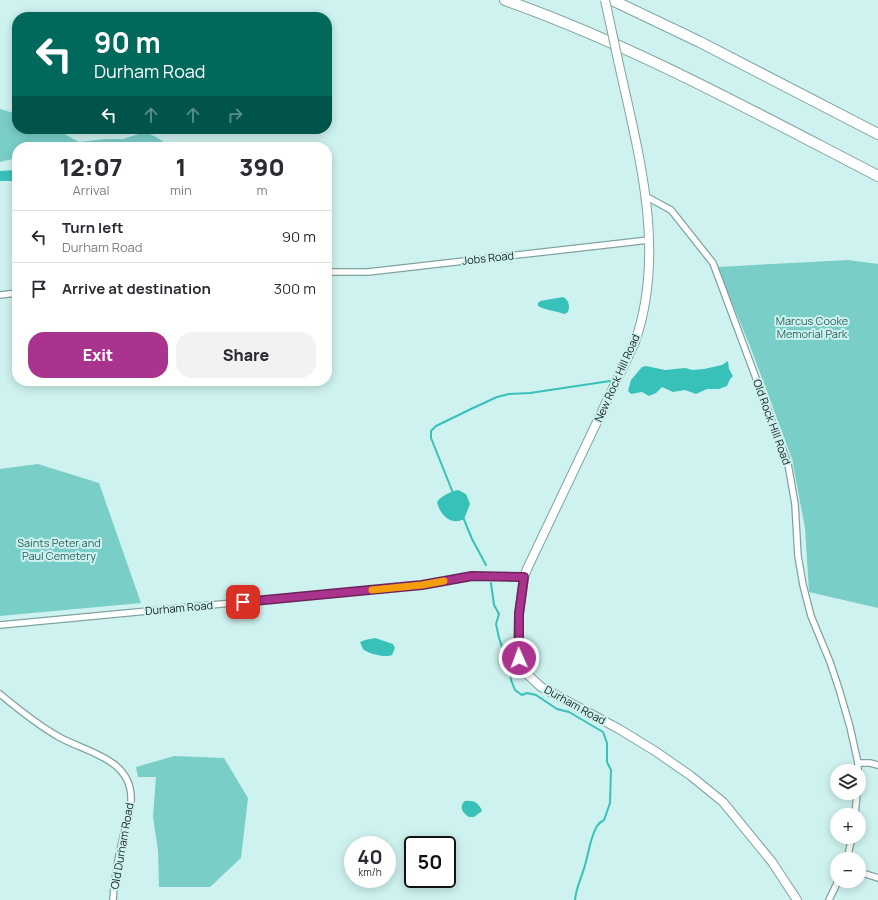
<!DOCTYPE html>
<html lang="en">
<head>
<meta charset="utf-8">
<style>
	body { margin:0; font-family:Manrope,sans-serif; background:#f2f2f3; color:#2b2b33; height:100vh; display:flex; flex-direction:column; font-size:15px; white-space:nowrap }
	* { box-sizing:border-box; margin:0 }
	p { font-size:13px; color:#7c7c81 }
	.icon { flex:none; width:22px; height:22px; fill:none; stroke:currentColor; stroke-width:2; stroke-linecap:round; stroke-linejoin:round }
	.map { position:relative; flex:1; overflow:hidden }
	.panel { position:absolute; left:12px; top:142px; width:320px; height:244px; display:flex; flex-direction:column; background:#fff; border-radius:16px; box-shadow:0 2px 10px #0003 }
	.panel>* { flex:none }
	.guide { position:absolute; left:12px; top:12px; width:320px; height:122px; border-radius:16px; box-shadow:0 2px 10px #0003; background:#00695c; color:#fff; overflow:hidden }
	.controls { position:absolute; left:830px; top:764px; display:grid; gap:8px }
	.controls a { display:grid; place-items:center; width:36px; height:36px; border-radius:50%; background:#fff; box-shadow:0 2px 10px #0003; font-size:20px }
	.speed { position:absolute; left:344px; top:836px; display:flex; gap:8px; font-size:20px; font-weight:700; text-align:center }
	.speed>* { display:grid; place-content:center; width:52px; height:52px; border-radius:50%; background:#fff; box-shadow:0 2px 10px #0003; line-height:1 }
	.speed small { font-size:10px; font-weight:400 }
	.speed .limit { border:2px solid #111; border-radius:6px; background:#fff; color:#111 }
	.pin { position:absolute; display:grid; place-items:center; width:34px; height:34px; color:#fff; margin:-17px; border-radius:8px; box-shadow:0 2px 6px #0006 }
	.me { position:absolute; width:44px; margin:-22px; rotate:358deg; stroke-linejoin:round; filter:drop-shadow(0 0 3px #0008) }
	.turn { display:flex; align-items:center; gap:14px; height:84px; padding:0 16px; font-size:18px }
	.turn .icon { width:52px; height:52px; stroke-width:2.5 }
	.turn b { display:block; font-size:28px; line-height:34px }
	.lanes { display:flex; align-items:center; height:38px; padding:0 16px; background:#0003; justify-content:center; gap:20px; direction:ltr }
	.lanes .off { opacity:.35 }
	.eta { display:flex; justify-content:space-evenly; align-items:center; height:68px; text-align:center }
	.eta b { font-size:24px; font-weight:800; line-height:28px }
	.primary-button { display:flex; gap:8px; margin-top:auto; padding:8px 16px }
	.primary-button a { flex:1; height:46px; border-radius:16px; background:#aa348d; color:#fff; font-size:16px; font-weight:800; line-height:46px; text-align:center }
	.primary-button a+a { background:#f2f2f3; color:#2b2b33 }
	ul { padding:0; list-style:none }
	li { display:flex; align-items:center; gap:12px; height:52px; padding:0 16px; border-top:1px solid #e1e1e2 }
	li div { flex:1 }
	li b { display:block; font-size:15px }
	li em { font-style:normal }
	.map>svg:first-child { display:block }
	.green { fill:#79cec8 }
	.water { fill:#38c1b9 }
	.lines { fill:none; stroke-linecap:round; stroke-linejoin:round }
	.stream { stroke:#38c1b9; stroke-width:2 }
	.minor-casing { stroke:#81a3a0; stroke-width:8 }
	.secondary-casing { stroke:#81a3a0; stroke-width:10 }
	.motorway-casing { stroke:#81a3a0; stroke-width:12 }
	.minor { stroke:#fff; stroke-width:5.5 }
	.secondary { stroke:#fff; stroke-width:8 }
	.motorway { stroke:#fff; stroke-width:10 }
	.secondary-bridge-casing { stroke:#81a3a0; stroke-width:10; stroke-linecap:butt }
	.secondary-bridge { stroke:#fff; stroke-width:8 }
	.route-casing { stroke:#6e225c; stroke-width:10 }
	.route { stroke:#aa348d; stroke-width:7 }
	.slow { stroke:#f59e0b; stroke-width:7 }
	.labels { text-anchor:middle; stroke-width:4; stroke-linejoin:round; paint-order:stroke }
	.street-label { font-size:11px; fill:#12201f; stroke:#cef2ef }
	.park-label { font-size:11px; fill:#2b615d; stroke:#cef2ef }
</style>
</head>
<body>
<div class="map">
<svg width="878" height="900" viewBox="0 0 878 900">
	<rect width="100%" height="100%" fill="#cef2ef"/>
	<g class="green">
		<path d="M0,109l17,5v15h42l7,6 13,7 26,-3h18l22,-7 11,5 15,10h-154v11l-17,4z"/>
		<path d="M848,260l30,4v344l-69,-16 -4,-64 -13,-69 -42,-113 -33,-79z"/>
		<path d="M38,464l61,19 42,120 -141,13v-147z"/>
		<path d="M174,756l50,2 24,40 -7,60 -31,29h-51l-1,-36 -5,-34 3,-40h-18l-2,-10z"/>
	</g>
	<g class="water">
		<path d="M15,170l2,1v10h-17v-10z"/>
		<path d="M563,297c6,3 8,11 4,16l-3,1c-7,-3 -20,-4 -26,-8v-3l2,-2z"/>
		<path d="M728,361l1,8 4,7 -3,3 -3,7 -8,3h-12l-11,5 -11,-4 -12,2 -11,-5 -6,6 -7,3 -7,-4 -11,2 -3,-3 3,-11 11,-13 4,-1 19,4 20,-2 7,2 12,-1 18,-4z"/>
		<path d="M458,490l8,4 4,10 -6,15c-13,7 -24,-4 -27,-17 4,-6 13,-10 21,-12z"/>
		<path d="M375,638l18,6 2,4 -3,7c-7,3 -23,-1 -29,-6l-3,-7 5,-2z"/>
		<path d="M465,801c9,-1 14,2 17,10l-8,6h-5c-6,-4 -11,-10 -4,-16z"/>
	</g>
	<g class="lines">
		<g class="stream">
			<path d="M453,493l-22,-55v-7l5,-5 35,-17 26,-12 12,-3 21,-1 80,-12"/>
			<path d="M463,517l9,22 14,26"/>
			<path d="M491,583l3,22 5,9 -3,10 3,14 11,32 1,10 4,10 7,5 5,-2 9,2 21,14 12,3 34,20 4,11v19l4,8 -1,33 -6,17c-4,2 -5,3 -7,6 -7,12 -8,26 -12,39 -3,12 -9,22 -10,35"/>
		</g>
		<defs>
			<g id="minor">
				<path d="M647,197l24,13 42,53 75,201 7,40 3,52 5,29 8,31 19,46 9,27 11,38 8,36v8"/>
				<path d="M327,272h41l281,-32"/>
				<path d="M0,295l17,-2"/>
				<path d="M0,625l422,-40 50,-9 52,1"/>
				<path d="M0,694c18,15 38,31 59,43 29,16 74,22 72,64 0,12 -5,24 -8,36 -5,21 -9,41 -10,63"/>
				<path d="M858,763h12l8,2"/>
				<path d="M855,815l2,-22"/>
				<path d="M847,859l5,-22"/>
				<path d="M859,872l19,6"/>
				<path d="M829,900l9,-19"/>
			</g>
			<path id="secondary" d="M618,60c20,92 49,190 17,282l-108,227 -3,8 -5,37 -1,26 1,18 7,15 15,14 78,42 36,22 36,25 32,26 49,60 25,38"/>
			<g id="motorway">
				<path d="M505,0c130,46 251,113 373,176"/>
				<path d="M612,0l88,42 178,92"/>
			</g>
		</defs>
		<use href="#minor" class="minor-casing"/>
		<use href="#secondary" class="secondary-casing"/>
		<use href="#motorway" class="motorway-casing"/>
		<use href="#minor" class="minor"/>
		<use href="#secondary" class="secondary"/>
		<use href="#motorway" class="motorway"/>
		<defs>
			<path id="secondary-bridge" d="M605,0l13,60"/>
		</defs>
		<use href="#secondary-bridge" class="secondary-bridge-casing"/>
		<use href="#secondary-bridge" class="secondary-bridge"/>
	</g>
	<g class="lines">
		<defs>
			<path id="route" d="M243,602l179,-17 50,-9 52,1 -5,37v44"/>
		</defs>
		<use href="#route" class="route-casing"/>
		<use href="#route" class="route"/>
		<path class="slow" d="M372,590l50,-5 22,-4"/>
	</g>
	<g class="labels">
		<g class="street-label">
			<text transform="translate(488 258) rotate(-6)" y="4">Jobs Road</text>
			<text transform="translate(617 378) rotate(-66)" y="4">New Rock Hill Road</text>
			<text transform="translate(772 422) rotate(70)" y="4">Old Rock Hill Road</text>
			<text transform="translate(179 608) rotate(-5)" y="4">Durham Road</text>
			<text transform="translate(575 705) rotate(29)" y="4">Durham Road</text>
			<text transform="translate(122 846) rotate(-80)" y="4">Old Durham Road</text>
		</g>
		<g class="park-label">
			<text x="812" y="325">Marcus Cooke<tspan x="812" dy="13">Memorial Park</tspan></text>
			<text x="59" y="547">Saints Peter and<tspan x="59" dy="13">Paul Cemetery</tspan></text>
		</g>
	</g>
</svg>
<div class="controls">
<a><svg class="icon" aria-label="layers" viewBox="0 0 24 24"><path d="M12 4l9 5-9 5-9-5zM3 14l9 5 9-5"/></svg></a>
<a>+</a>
<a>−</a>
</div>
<div class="speed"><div>40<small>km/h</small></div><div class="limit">50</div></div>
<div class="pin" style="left:243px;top:602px;background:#d93025"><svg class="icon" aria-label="arrive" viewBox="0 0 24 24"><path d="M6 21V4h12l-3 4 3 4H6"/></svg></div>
<svg class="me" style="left:519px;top:658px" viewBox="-20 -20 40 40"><circle r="17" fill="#aa348d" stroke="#fff" stroke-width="3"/><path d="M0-11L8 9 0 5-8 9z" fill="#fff"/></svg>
<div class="guide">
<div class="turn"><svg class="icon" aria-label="left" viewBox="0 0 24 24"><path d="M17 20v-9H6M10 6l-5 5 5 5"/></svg><div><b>90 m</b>Durham Road</div></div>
<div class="lanes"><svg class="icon" aria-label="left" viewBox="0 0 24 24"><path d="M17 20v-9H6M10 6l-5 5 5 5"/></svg><svg class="icon off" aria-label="ahead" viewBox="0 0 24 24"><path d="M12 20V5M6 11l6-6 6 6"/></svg><svg class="icon off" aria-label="ahead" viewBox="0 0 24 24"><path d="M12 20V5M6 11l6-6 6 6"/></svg><svg class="icon off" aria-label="right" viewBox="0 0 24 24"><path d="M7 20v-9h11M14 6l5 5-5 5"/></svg></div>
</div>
<section class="panel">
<div class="eta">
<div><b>12:07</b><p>Arrival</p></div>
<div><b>1</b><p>min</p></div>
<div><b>390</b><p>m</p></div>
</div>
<ul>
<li><svg class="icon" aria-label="left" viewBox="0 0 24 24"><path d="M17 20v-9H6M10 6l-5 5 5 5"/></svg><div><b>Turn left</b><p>Durham Road</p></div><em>90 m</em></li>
<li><svg class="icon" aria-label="arrive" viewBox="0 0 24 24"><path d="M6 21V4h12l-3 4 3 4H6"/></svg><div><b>Arrive at destination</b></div><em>300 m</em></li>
</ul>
<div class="primary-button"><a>Exit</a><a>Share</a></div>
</section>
</div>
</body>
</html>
